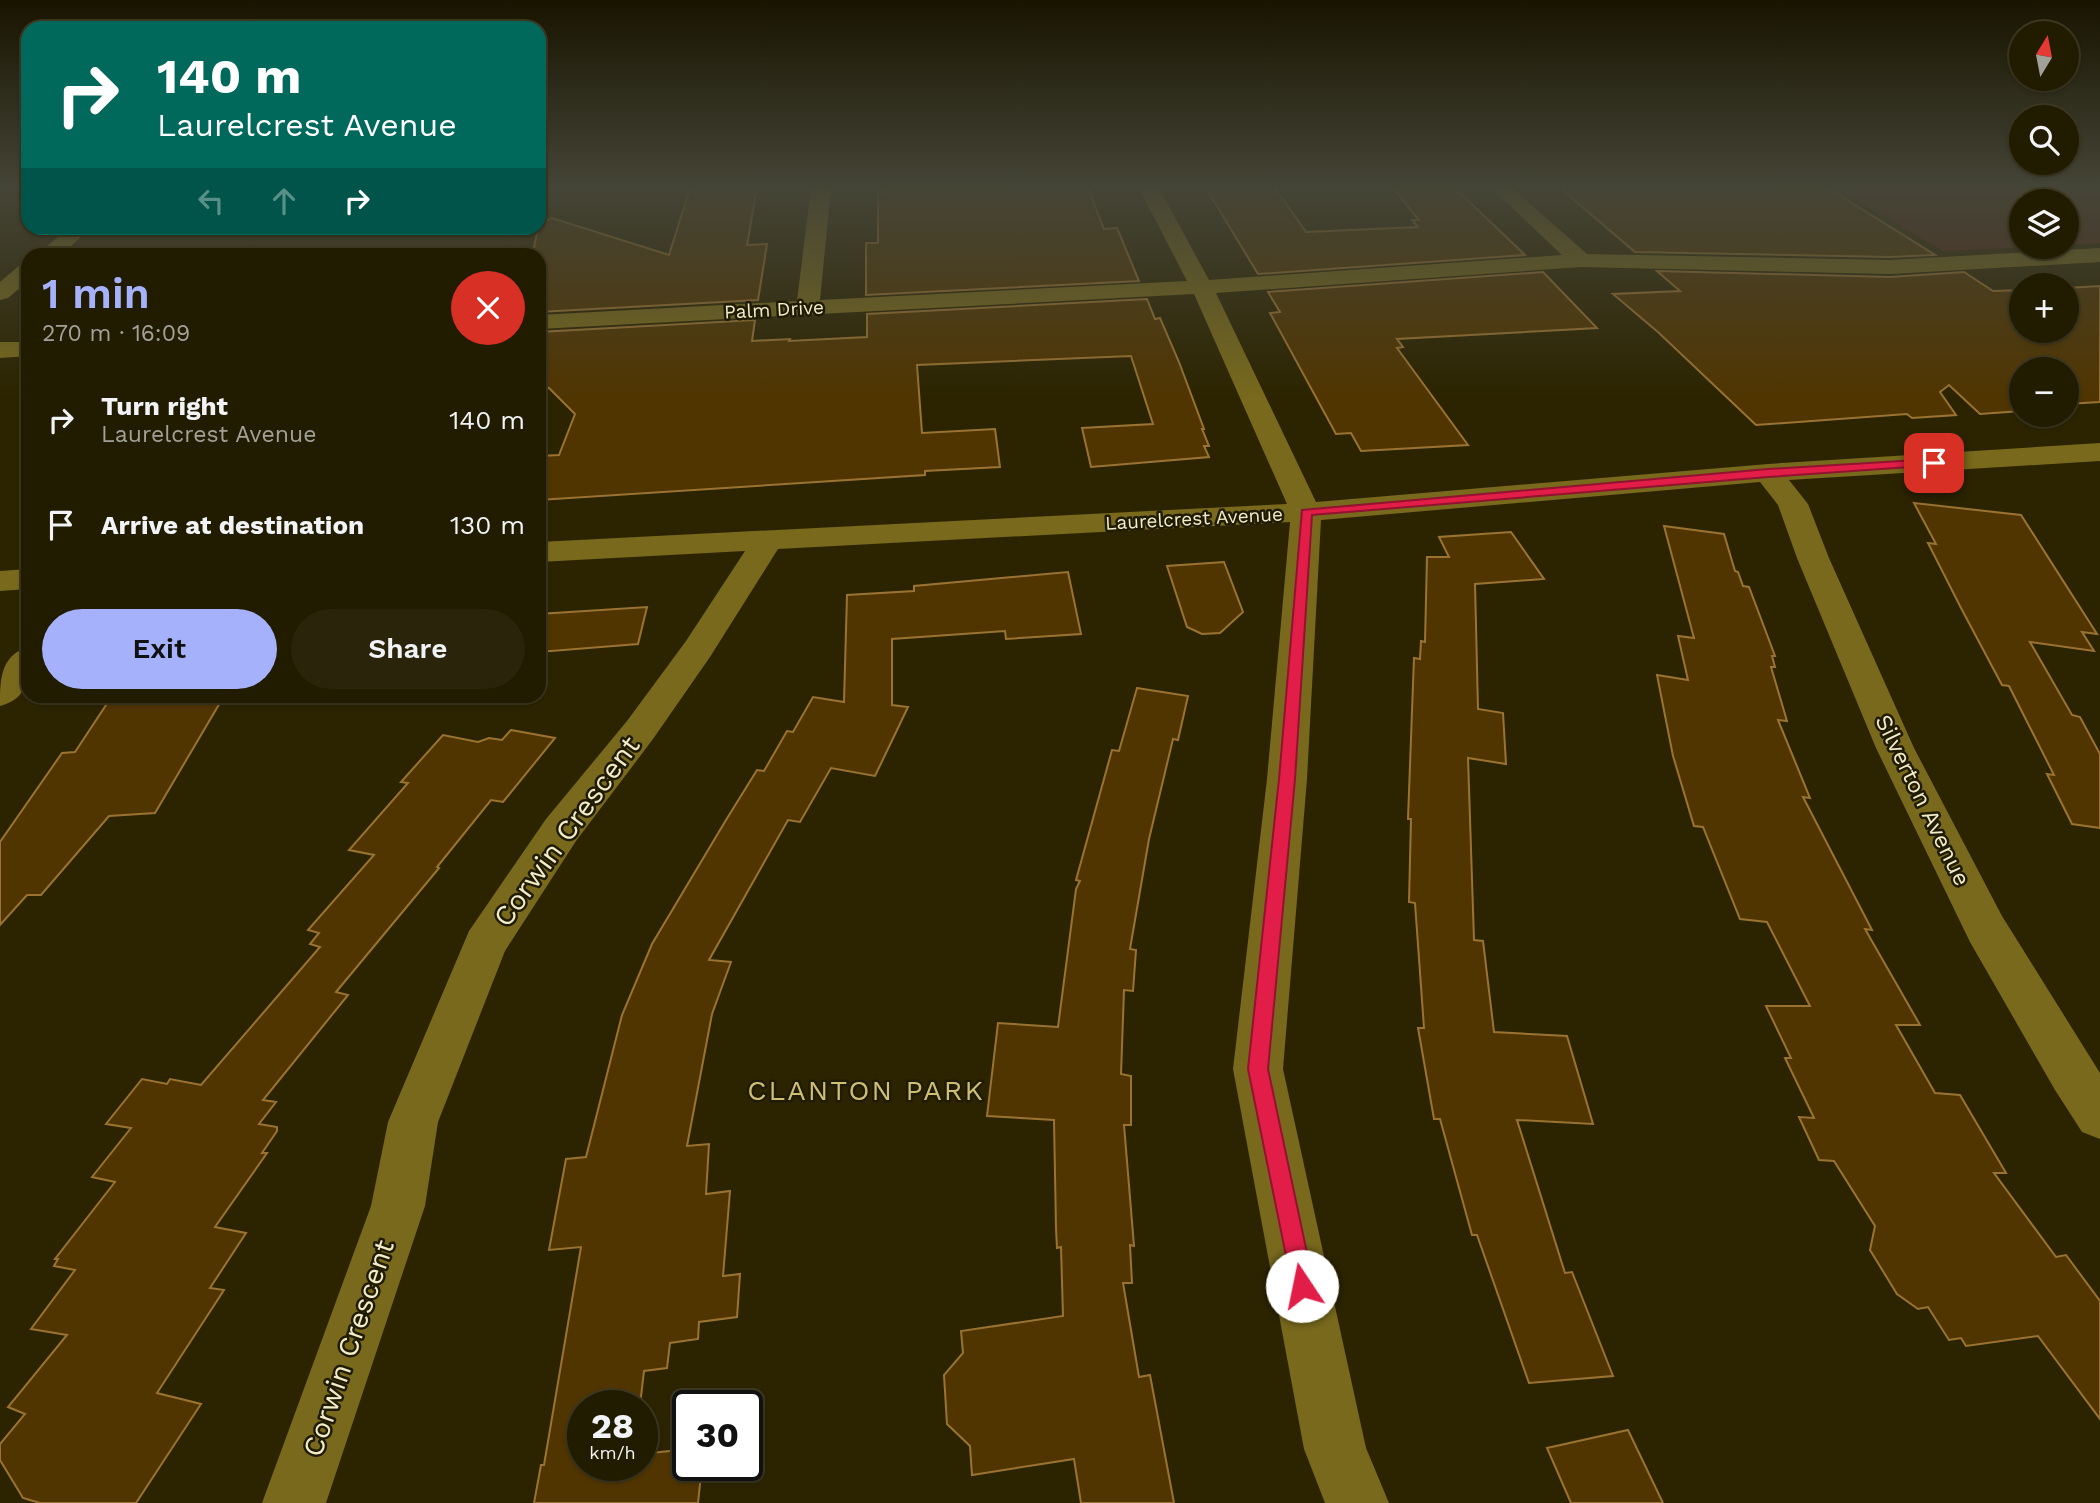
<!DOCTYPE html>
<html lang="en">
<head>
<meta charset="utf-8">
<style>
	body { margin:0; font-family:"Work Sans",sans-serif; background:#29240a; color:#f1f3f6; height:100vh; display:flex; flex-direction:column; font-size:26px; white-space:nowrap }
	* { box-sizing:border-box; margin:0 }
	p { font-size:23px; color:#a2a199 }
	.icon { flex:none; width:38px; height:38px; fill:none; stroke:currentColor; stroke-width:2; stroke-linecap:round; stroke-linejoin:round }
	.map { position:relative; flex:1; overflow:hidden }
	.details { position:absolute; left:21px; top:248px; width:525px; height:455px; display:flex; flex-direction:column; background:#211b00; border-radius:21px; box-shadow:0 2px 5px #0004,0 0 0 2px #3e3922 }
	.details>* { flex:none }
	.hud { position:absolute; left:21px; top:21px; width:525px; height:214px; border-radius:21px; box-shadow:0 2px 5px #0004,0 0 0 2px #3e3922; background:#00695c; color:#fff; overflow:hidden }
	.needle { width:46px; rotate:10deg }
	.fabs { position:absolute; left:2009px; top:21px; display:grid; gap:14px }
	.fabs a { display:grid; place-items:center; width:70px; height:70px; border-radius:50%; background:#211b00; box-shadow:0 2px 5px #0004,0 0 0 2px #3e3922; font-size:35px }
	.speed { position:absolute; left:567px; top:1390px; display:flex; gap:14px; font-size:35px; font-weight:700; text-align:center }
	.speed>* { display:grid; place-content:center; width:91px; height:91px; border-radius:50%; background:#211b00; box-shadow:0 2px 5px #0004,0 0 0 2px #3e3922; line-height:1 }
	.speed small { font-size:18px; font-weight:400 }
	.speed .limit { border:4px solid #111; border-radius:10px; background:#fff; color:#111 }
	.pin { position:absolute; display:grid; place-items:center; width:60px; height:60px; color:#fff; margin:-30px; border-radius:14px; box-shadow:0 4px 10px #0006 }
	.me { position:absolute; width:77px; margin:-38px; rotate:349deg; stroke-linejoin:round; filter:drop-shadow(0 0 5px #0008) }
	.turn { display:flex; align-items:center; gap:24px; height:147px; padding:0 21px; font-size:32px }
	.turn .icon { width:91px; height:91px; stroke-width:2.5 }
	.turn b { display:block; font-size:49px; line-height:60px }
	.lanes { display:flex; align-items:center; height:66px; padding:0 21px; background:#0003; justify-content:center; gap:35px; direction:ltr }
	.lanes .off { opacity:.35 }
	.round { display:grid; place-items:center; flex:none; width:74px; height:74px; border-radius:37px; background:#29240a }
	.summary { display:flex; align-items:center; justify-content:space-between; height:119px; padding:0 21px }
	h1 { font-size:42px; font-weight:600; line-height:52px; color:#a6b1fc }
	.primary-button { display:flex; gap:14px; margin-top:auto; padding:14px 21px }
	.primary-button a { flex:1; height:80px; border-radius:42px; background:#a6b1fc; color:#111; font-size:28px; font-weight:600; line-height:80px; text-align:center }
	.primary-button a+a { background:#29240a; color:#f1f3f6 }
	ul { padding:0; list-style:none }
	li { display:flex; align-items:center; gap:21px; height:105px; padding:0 21px }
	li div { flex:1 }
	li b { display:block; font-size:26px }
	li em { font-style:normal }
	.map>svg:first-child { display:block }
	.green { fill:#52271a }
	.building { fill:#503501; stroke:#9a7333; stroke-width:2 }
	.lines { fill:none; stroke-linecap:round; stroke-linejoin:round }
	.minor { fill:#78691c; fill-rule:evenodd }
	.route { fill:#e11d48; stroke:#92132f; stroke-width:2 }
	.labels { text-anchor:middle; stroke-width:5; stroke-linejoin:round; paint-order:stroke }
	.far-street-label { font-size:19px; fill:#f3ecc8; stroke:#201b05 }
	.street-label { font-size:23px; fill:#f3ecc8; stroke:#201b05 }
	.near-street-label { font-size:28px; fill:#f3ecc8; stroke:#201b05 }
	.near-neighbourhood-label { font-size:28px; letter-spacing:2px; fill:#cfbf76; stroke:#201b05 }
</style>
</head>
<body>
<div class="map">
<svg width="2100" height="1503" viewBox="0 0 2100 1503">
	<rect width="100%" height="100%" fill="#2c2400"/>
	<path class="green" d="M1836,188h264v55l-33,2v-44h-46v46h11l-89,4z"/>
	<g class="building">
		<path d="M690,188h67l-10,57 20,-1 -9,56 -219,12v-56h-7l7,-32 13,-6 117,37z"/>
		<path d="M883,188h205l16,41 13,-1 22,53 -273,14v-52h12v-51h5z"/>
		<path d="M1206,188h69l31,44 112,-5 -6,-7h7l-26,-32h62l70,67 -267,19z"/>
		<path d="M1560,188h268l107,67 -45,2 -255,-5z"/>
		<path d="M1657,271l233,6 74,-5 29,19 28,-1v41h46v-43l33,-2v116l-33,2v-35h-46v42l-41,3 -31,-29 -9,7 16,23 -44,3 -5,-4 -151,11 -97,-92 -46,-39 67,-3z"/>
		<path d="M1543,272l54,56 -200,11 6,8 -6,1 71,97 -107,6 -10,-18 -15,1 -66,-121 10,-1 -12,-20z"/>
		<path d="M1147,299l8,20 5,-1 19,44 25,67h-2l7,17h-5l5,11 -118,10 -9,-39 71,-4 -22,-68 -214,9 5,68 73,-4 5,38 -75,4v4l-386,25v-44l20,-1 16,-41 -26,-26h-10v-56l216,-12 -3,21 38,-2 -1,2 78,-4v-23z"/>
		<path d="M1914,503l107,12 76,119 -15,-2 12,19 -64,-9 42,73 8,2 20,37v74l-28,-4 -25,-50 7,1 -45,-89 -7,-1 -41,-77 -33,-65 8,1z"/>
		<path d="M1664,526l60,8 11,37 3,1 5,14 6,1 26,69h-3l3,11h-4l16,54 -9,-1 32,78 -7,-1 69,133 -7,-1 55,96h-24l39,68 25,2 46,78h-12l62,84 10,-2 34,46v118l-62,-83 -72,10 -5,-8 -12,2 -21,-33 -10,2 -21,-15 -27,-44 5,-24 -41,-65 -15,-1 -20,-43 15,1 -29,-60h6l-25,-52h44l-43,-84 -27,-3 -37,-92 -9,-1 -21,-70 -16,-81 31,5 -10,-44 16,2z"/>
		<path d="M1511,532l33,47 -69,5 3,125 25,4 3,51 -38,-6 6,182 9,1 11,91 73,4 26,88 -76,-4 48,153 7,-1 41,104 -84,7 -52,-148h-5l-32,-116h-6l-16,-91h6l-9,-125 -6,-1 2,-83h-3l6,-161 6,1 1,-18 4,1 2,-85h22l-10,-20z"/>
		<path d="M1224,562l19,50 -23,21 -18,1 -15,-7 -20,-61z"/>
		<path d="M1068,572l13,62 -75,5 -1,-8 -113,8v66l16,2 -33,69 -44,-8 -31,54 -12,-2 -79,140 22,2 -19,52 -25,132 22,-2 -3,50 24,-3 -7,85 17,-2 -3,43 -38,5 -1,17 -28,4 -3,25 -23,3 -4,34h-57v60h59v-11l46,-5v16h14l-4,38h-164l7,-38h3l37,-218 -32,3 17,-91 20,-2 36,-142 30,-71 74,-124 31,-50 7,1 23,-40 6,1 20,-35 31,5 3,-107 67,-4v-5z"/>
		<path d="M647,607l-9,37 -99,8v-38z"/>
		<path d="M1137,688l51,8 -10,44 -5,-1 -24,100 -19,110 6,1 -3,41 -9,-1 -3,84 10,2v49h-7l10,121 -4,-1 2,38h-9l16,94 11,-2 24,128h-93l-7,-44 -102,16 -2,-29 -23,-22 -3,-49 19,-22 -2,-22 102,-15 -2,-69 -4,1 -1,-20 -2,-108 -67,-4 11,-93 60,4 18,-138 4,-8 -4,-1 36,-130 7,1z"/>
		<path d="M112,696h112l-69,117 -46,3 -68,79h-14l-27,30v-83l62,-89 13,-1z"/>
		<path d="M511,730l44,8 -52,64 -12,-2 -54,67 2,1 -103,124 12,3 -85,105 13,2 -17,22 18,3v4l-15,22h5l-52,74 31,6 -36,55 14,2 -67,103 44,11 -65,99h-96l-17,-5 -23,-38v-16l25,-30 -17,-7 59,-72 -36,-6 44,-59 -21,-4 4,-7h-3l60,-77 -23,-5 39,-49 -25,-4 36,-45 25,5 3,-5 31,6 119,-138 -10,-3 9,-11 -11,-3 66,-75 -25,-5 59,-67 -7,-1 42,-47 35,7 11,-4 13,2z"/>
		<path d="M1628,1430l35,73h-92l-24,-55z"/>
	</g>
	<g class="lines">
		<g class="minor">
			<path d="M811,188h20l-11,112 367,-19 -48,-93h20l50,92 353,-25 -71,-67h21l75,66 303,6 210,-12v14l-210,12 -309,-7 -365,26 100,209 452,-38 332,-21v18l-311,19 19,24 21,54 85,190 88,168 98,157v66l-18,-7 -27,-42 -85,-148 -94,-194 -79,-190 -19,-53 -18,-23 -439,38 -14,259 -24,290 83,379 23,55h-64l-21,-54 -71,-380 34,-290 23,-257 -512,27 -68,108 -57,82 -77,102 -71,110 -67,171 -13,84 -99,297h-64l109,-297 17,-84 81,-191 77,-112 81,-98 59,-80 59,-90 -206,11v-20l748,-38 -93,-210 -655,35v-14l258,-14z"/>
			<path d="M69,228h22l-31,28h-25z"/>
			<path d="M28,263v18l-20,17 -8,2v-18l20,-17z"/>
			<path d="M0,342h28v14l-28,2z"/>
			<path d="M28,569v20l-28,2v-20z"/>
			<path d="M28,647c0,28 3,51 -28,59 0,-26 0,-50 28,-59z"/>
		</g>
	</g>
	<linearGradient id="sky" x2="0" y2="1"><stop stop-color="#181400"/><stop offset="0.47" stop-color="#454537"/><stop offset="1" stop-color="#454537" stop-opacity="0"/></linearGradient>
	<rect width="2100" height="398" fill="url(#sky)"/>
	<path class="route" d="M1934,459l6,4 -2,2 -170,12 -456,38 -17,264 -27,290 46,217 -4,9 -8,3 -8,-3 -46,-226 31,-290 23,-269 466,-41z"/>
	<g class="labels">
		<g class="far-street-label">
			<text transform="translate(774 309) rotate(-3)" y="7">Palm Drive</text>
			<text transform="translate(1194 518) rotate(-3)" y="7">Laurelcrest Avenue</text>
		</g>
		<g class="street-label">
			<text transform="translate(1923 800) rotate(64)" y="8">Silverton Avenue</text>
		</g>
		<g class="near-street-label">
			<text transform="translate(566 831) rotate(-54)" y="10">Corwin Crescent</text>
			<text transform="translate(348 1348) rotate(-71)" y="10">Corwin Crescent</text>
		</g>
		<g class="near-neighbourhood-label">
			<text x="866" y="1100">CLANTON PARK</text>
		</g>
	</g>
</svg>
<div class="fabs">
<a><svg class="needle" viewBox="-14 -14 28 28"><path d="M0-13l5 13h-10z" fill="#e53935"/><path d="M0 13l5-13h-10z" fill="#a2a199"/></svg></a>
<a><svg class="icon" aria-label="search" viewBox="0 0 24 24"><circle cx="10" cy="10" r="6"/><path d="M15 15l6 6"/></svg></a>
<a><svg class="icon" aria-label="layers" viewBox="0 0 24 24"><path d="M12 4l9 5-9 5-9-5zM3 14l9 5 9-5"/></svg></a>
<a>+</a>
<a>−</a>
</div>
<div class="speed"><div>28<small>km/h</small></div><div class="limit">30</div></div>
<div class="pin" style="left:1934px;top:463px;background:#d93025"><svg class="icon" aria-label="arrive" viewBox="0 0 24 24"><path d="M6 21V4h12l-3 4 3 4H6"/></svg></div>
<svg class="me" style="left:1302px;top:1286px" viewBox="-20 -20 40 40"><circle r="19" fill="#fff"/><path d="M0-13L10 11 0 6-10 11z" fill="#e11d48"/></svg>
<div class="hud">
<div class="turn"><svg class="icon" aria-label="right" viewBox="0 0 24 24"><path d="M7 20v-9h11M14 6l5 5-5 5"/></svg><div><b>140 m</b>Laurelcrest Avenue</div></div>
<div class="lanes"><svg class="icon off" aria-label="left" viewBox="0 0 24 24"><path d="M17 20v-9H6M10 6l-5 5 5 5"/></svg><svg class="icon off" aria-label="ahead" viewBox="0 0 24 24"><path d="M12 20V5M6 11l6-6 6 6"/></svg><svg class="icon" aria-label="right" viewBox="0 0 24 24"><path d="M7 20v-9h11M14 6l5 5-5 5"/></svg></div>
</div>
<section class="details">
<div class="summary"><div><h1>1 min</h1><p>270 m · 16:09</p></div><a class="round" style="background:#d93025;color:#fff"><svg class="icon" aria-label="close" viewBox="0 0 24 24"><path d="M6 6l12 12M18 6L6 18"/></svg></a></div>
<ul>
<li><svg class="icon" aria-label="right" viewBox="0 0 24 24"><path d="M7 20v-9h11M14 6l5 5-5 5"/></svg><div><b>Turn right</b><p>Laurelcrest Avenue</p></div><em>140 m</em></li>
<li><svg class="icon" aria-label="arrive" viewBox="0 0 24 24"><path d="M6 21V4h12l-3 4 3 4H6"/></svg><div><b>Arrive at destination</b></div><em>130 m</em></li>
</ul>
<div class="primary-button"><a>Exit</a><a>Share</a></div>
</section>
</div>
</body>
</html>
